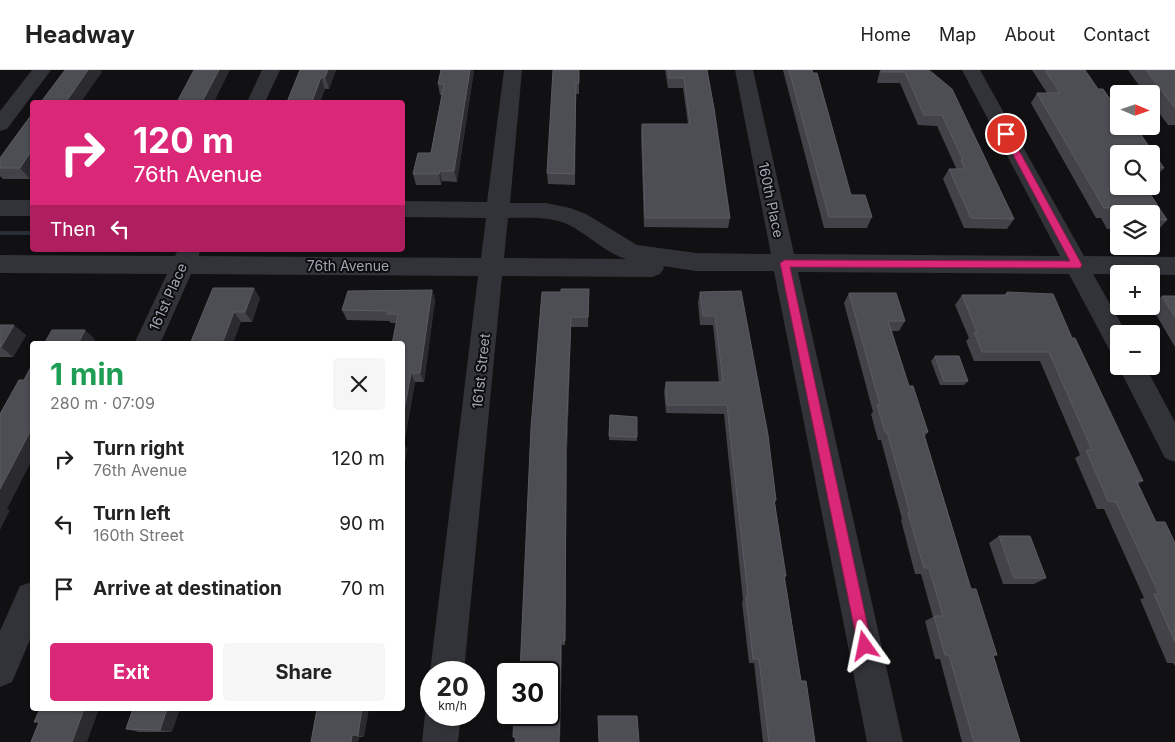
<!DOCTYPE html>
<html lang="en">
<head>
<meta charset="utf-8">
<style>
	body { margin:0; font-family:Inter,sans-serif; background:#f6f6f6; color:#222; height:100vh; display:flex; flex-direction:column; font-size:19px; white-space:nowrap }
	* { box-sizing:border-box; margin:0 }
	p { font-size:16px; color:#767676 }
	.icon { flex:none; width:28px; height:28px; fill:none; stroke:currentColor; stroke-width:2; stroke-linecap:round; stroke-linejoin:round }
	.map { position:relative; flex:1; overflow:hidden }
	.details { position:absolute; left:30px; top:271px; width:375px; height:370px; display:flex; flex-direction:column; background:#fff; border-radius:5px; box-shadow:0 1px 4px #0004 }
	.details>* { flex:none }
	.banner { position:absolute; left:30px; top:30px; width:375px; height:152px; border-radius:5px; box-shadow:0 1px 4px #0004; background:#db2777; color:#fff; overflow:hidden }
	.needle { width:32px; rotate:92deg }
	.fabs { position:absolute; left:1110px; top:15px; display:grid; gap:10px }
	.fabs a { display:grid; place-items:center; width:50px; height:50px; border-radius:5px; background:#fff; box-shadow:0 1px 4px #0004; font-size:25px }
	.speed { position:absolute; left:420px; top:591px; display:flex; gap:10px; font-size:25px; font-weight:700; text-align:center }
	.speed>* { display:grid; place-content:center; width:65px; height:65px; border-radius:50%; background:#fff; box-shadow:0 1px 4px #0004; line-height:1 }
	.speed small { font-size:12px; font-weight:400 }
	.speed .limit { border:2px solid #111; border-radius:8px; background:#fff; color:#111 }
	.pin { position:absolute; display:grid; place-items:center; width:42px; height:42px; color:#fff; margin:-21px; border:2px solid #fff; border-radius:50%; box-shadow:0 1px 5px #0007 }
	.me { position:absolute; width:55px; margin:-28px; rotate:348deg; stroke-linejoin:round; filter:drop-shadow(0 0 4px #0008) }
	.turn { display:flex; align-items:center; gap:18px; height:105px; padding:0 20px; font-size:22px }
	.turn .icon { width:65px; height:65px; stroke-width:2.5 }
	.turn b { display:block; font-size:35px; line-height:42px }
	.then { display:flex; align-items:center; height:48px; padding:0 20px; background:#0003; gap:10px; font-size:19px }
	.round { display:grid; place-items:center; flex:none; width:52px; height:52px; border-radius:5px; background:#f6f6f6 }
	.summary { display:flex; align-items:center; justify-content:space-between; height:85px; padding:0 20px }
	h1 { font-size:30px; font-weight:700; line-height:38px; color:#1e9e55 }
	.primary-button { display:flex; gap:10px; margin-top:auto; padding:10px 20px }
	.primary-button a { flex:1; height:58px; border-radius:5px; background:#db2777; color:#fff; font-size:20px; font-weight:700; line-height:58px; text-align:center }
	.primary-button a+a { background:#f6f6f6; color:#222 }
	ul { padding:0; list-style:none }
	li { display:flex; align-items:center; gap:15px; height:65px; padding:0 20px }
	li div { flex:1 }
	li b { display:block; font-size:19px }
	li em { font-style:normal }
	header { display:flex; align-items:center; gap:30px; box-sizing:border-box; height:70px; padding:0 25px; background:#fff; border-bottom:1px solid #e0e0e0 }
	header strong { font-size:24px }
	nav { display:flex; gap:28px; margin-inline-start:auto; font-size:18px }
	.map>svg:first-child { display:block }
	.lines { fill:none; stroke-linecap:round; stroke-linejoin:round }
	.stream { fill:#282f36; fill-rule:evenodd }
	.minor { fill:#323338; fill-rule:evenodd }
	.wall { fill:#434248 }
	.shaded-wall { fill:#2b2a2e }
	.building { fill:#4d4d54; stroke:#5b5b63 }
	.route { fill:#db2777; stroke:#8e194d }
	.labels { text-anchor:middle; stroke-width:4; stroke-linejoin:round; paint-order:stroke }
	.street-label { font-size:14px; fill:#a2a6b4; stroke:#0d0c0e }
</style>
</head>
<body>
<header>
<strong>Headway</strong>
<nav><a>Home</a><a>Map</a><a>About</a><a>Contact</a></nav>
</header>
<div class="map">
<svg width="1175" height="672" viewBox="0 0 1175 672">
	<rect width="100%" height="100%" fill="#111113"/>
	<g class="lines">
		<rect class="stream" x="0" y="161" width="32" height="4"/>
		<g class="minor">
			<path d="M32,0h19l-44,59 -7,2v-20z"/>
			<path d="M262,0h18l-15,32h-18z"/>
			<path d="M504,0h18l-12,133h36l24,5 16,6 51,31 59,8 75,1 -36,-184h18l41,184 266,2 -98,-186h18l104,186 91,1v18l-82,-1 34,60h-8v20l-9,-3 -41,-77 -271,-2 105,470h-36l-93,-471h-78l-33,-5 1,2 -4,6 -8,3 -150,-1 -38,396h-33v4l-1,-4 48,-396 -287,-2 -31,70h-26l33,-70 -167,-1v-18l175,1 3,-6h22l-1,6 282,2 5,-40 -84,-1v-16l85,1zM508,148c20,0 42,-2 61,7 20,10 35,27 57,34l-122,-1z"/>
			<rect x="0" y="130" width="32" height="16"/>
			<path d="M1119,294v2h26l30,56v40l-10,-4 -47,-92z"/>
			<path d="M32,512v53l-20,47 -12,5v-56l20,-45z"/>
			<path d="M430,632l1,13h30l-3,27h-36l3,-27z"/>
		</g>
	</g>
	<g class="wall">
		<path d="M300,0h36l-7,19h-4l-5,13h-33z"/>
		<path d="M441,0h33l-17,112 -15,-1 -1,4h-25l-3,-11 18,-21 11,-58h-2l-2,-11z"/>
		<path d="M579,0v24h-3l-1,91 -27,-1 -1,-11z"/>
		<path d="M665,0h42l23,148 -2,10 -84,-1 -3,-94 1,-9h46l-5,-36h-15z"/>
		<path d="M783,0h29l39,125 21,22 -5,11h-43z"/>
		<path d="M880,0h49l85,149 -7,10 -43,-1 -21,-49 6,-10h6l1,-1 -19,-42 -19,-1 -18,-42h-23z"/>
		<path d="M1032,0h53l13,19h5l16,23v14h16l29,42 -9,10h-4v-24h-32v32h26l22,34 -9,10 -7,-1v-15h-32v15h-12l-6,-11h-5l-65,-115 6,-10h10z"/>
		<path d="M1128,0h47v55h-7l-17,-23v-8h-6z"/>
		<path d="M32,44l-2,65h-27l-3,-3v-18z"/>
		<path d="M213,218l47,10 -8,24h-11z"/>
		<path d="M432,220l3,10 -11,82h-9l-11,62 3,5 -5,29 -6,-155h-5l-2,-2 -42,-1 -5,-10z"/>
		<path d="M741,221l35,209 -1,3 11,73 -1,2 16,103 14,61h-52l-9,-79h-5l-7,-61 1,-2 -19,-186 -58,-1 -2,-22 2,-9h53l-6,-57h-13l-2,-23 2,-10z"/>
		<path d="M561,222l28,7 -1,28h-17l-4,125 -2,193h-3l-2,97h-45v-3l-2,-2 36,-22z"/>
		<path d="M1007,222l65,46 71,143 -5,3 18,38 19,21v123l-2,-3h-6l-27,-64 4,-1 -40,-89h-7l-22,-51 5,-3 -40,-94h-66l-8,-20 3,-3 -14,-33 7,-10h42z"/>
		<path d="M849,223l56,28 -6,10h-7l17,55 19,46 -3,4 46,153 26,66 -4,1 27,86h-58l-22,-83h-5l-10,-38 8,-4 -12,-43h-6l-14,-54 1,-1 -21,-79h-3l-7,-26 2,-2 -29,-109z"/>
		<path d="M1162,226h13v51l-24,-41v-1z"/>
		<path d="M0,255l26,10 -13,22h-13z"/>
		<path d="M935,286l33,25 -4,4h-24l-9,-24z"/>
		<path d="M610,345l27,22v4l-28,-1z"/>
		<path d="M999,466l47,42 -12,6h-31l-14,-41z"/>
		<path d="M133,639l39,23h-33l-13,-3z"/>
		<path d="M317,639l47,28h-5l-1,5h-47z"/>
	</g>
	<g class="shaded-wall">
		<path d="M88,0h13l1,2 -21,30h-15z"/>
		<path d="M219,0h11l-16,32h-12z"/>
		<path d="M328,0h8l-7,19 -4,-12z"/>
		<path d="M470,0h4l-17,112 -3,-11z"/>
		<path d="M321,7l4,12 -5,13h-8z"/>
		<path d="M32,80v25l-2,4 -10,-11z"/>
		<path d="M440,101l2,10 -1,4 -2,-11z"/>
		<path d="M254,218l6,10 -8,24 -7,-10z"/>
		<path d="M432,220l3,10 -11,82 -4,-9z"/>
		<path d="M234,242l7,10 -8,22h-11z"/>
		<path d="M571,247v10l-4,125 -2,193 1,-202z"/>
		<path d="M14,255l12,10 -13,22 -12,-10z"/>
		<path d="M85,260l10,9 -2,5h-15z"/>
		<path d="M411,303l4,9 -11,62 3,5 -5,29v-56z"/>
		<path d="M32,358v32l-25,49 3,1 -10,20v-41z"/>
		<path d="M561,571l1,4 -2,97h-1z"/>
		<path d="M84,639h15l-12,33h-15z"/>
		<path d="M167,639h13l-8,23 -12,-2z"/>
		<path d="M362,639h7l-5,28 -6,-2z"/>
		<path d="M352,665l7,2 -1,5h-7z"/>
	</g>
	<g class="building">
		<path d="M65,0h23l-22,32h-25z"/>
		<path d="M194,0h25l-17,32h-25z"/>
		<path d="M300,0h28l-3,7h-4l-9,25h-25z"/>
		<path d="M441,0h29l-16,101h-14l-1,3h-26l5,-21h13l13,-69h-6z"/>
		<path d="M553,0h26v13h-3l-2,91 -27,-1z"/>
		<path d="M668,0h39l7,38 16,110h-85l-3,-94h48l-6,-46h-15z"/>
		<path d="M789,0h23l1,3h4l34,122h14l7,22h-43z"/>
		<path d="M882,0h47l23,19 62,130 -43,-1 -22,-49h16l-4,-9h2l-21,-45h-18l-19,-43h-24z"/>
		<path d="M1045,0h40l13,19h5l16,23v14h16l29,42 -13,-1v-13h-32v32h26l22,34 -16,-1v-5h-32v5h-3l-6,-11h-6l-67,-115h23z"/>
		<path d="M1146,0h29v38z"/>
		<path d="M32,44v36l-12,18h-20v-10z"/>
		<path d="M213,218h41l-9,24h-11l-12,32h-32z"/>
		<path d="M561,219h28l-1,28h-17l-5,126 -1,198h-4l-2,101h-44l1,-5h-3l1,-22h35v-43h-29l11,-244 11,-136h19z"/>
		<path d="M432,220l-12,83h-9l-9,49v-78h-10l6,-30h-11v-3l-45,-1 6,-19z"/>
		<path d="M741,221l27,144 8,65h-2l12,76h-2l17,105h5l9,61h-46l-10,-83h-6l-7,-63h2l-21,-191h-60l-1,-23h57l-8,-66h-12l-3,-24z"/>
		<path d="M1007,222l46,2 19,44h3l68,143 -7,-1 20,42h9l10,21v99l-21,-48h5l-43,-92 -8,-1 -22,-51h6l-43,-98h-67l-8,-20h3l-15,-37h46z"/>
		<path d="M849,223h47l9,28h-17l21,65h4l15,46h-5l48,157h5l21,66h-4l27,87h-46l-25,-87h-4l-11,-39h9l-14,-48h-5l-16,-55h2l-23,-81h-2l-8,-27h3z"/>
		<path d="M1162,226h13v21z"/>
		<path d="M0,255h14l-13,22h-1z"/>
		<path d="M52,260h33l-7,14h-34z"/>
		<path d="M935,286h24l9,25h-24z"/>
		<path d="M32,295v63l-32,61v-75l19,-34h5z"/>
		<path d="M610,345l27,2v20l-28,-1z"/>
		<path d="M999,466h31l16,42h-32z"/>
		<path d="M40,639h44l-12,33h-41l8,-20h-5z"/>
		<path d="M133,639h34l-7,21 -34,-1z"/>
		<path d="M317,639h45l-4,26h-6l-1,7h-40z"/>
		<path d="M598,646h39l2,26h-40z"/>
	</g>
	<path class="route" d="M1003,62h3l4,2 72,131 -2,3 -290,-1 82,379 -2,5 -5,2 -5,-2 -2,-5 -78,-383 5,-3 285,1 -68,-127z"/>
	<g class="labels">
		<g class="street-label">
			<text transform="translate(771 130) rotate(78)" y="5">160th Place</text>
			<text x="348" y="201">76th Avenue</text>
			<text transform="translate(168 227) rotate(-66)" y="5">161st Place</text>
			<text transform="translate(481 301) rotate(-84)" y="5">161st Street</text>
		</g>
	</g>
</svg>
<div class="fabs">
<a><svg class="needle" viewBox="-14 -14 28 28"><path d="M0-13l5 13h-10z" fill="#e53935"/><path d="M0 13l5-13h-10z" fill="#767676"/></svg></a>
<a><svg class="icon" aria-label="search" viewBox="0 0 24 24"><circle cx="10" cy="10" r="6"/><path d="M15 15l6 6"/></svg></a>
<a><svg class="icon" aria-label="layers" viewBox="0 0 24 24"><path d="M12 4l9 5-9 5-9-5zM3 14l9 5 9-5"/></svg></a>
<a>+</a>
<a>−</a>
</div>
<div class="speed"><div>20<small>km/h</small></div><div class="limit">30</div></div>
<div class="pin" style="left:1006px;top:64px;background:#d93025"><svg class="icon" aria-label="arrive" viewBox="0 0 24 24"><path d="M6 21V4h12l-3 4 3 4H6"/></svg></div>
<svg class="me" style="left:865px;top:576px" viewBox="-20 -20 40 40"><path d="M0-17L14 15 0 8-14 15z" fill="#db2777" stroke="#fff" stroke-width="4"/></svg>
<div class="banner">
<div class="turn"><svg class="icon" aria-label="right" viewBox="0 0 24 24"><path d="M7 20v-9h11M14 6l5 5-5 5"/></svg><div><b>120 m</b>76th Avenue</div></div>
<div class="then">Then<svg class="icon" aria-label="left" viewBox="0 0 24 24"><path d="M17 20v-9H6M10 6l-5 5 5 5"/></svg></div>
</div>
<section class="details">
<div class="summary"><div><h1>1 min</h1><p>280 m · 07:09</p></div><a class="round"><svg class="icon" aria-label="close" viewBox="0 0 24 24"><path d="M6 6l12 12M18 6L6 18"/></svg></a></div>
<ul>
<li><svg class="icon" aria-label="right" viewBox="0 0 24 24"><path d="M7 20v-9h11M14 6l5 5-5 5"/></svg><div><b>Turn right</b><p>76th Avenue</p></div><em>120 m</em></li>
<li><svg class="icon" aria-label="left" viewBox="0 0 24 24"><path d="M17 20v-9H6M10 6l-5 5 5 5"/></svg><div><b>Turn left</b><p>160th Street</p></div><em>90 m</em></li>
<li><svg class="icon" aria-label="arrive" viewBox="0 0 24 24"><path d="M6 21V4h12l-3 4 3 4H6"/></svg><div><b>Arrive at destination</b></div><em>70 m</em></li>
</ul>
<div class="primary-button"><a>Exit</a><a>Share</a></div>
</section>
</div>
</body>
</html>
